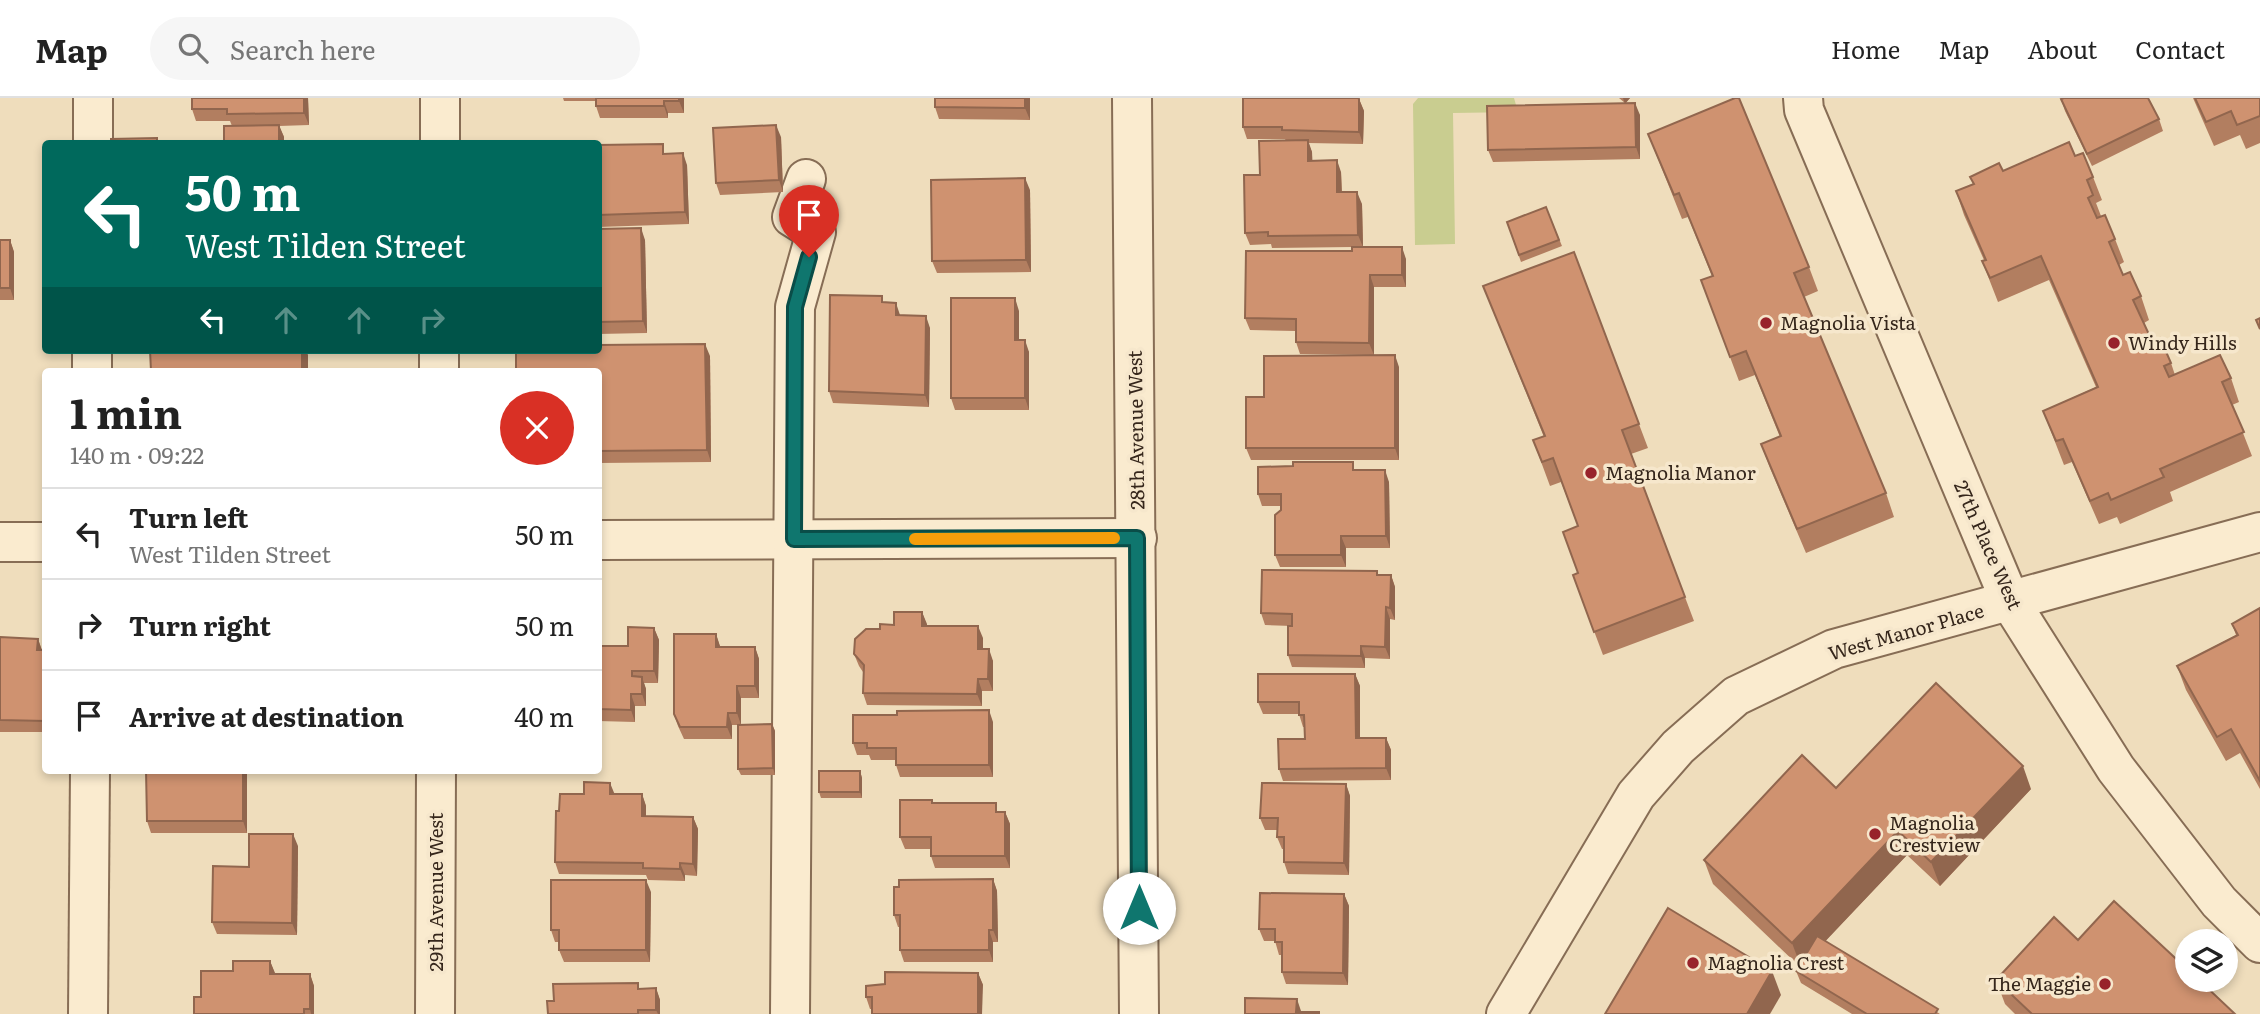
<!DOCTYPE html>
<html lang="en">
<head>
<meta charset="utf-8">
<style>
	body { margin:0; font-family:Literata,serif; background:#f6f6f6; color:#222; height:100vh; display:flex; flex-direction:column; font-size:26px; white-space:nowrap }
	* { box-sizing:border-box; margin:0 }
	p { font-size:23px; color:#767676 }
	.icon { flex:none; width:38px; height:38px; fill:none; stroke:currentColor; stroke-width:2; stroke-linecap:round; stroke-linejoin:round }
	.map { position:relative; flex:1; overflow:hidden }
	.side { position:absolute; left:42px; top:270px; width:560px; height:406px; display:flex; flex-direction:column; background:#fff; border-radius:7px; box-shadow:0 4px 10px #0003 }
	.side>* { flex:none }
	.top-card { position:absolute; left:42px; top:42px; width:560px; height:214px; border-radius:7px; box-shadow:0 4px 10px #0003; background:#00695c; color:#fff; overflow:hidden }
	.controls { position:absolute; left:2175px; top:831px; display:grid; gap:14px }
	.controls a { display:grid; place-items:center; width:63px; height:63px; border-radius:50%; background:#fff; box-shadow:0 4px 10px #0003; font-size:35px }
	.pin { position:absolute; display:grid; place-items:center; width:60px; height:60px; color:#fff; margin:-72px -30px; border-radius:50% 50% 50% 0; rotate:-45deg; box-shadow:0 0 7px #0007 }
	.pin .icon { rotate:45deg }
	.me { position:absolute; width:77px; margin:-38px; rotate:0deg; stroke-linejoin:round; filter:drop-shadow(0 0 5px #0008) }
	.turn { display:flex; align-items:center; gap:24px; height:147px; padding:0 28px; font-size:32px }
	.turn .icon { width:91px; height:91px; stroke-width:2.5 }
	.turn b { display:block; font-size:49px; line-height:60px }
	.lanes { display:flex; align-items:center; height:66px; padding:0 28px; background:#0003; justify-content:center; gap:35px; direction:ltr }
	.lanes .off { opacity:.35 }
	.round { display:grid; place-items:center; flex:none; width:74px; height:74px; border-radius:37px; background:#f6f6f6 }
	.head { display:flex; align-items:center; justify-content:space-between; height:119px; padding:0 28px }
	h1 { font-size:42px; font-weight:700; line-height:52px }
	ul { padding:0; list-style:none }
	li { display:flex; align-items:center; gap:21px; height:91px; padding:0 28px; border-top:2px solid #e0e0e0 }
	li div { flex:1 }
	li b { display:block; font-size:26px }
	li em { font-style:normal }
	header { display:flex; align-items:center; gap:42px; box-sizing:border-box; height:98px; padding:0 35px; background:#fff; border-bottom:2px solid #e0e0e0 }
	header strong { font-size:33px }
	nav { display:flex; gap:38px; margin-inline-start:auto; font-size:24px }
	.search { width:490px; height:63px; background:#f6f6f6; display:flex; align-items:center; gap:18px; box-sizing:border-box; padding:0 24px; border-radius:38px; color:#767676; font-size:26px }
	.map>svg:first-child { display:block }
	.green { fill:#c9cd90 }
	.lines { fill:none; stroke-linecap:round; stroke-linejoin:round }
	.minor-casing { stroke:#876d55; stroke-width:42 }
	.minor { stroke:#faebcf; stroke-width:38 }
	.wall { fill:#b27e60 }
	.shaded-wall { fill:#91664e }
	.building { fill:#cf9270; stroke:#91664e; stroke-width:2 }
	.route-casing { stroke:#0a4d48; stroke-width:18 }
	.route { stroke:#0f766e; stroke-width:12 }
	.slow { stroke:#f59e0b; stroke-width:12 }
	.poi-dot { fill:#98232b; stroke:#f6e7cc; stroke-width:2.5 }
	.labels { text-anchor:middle; stroke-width:7; stroke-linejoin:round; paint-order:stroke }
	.poi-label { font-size:19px; fill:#35261b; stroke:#f6e7cc; text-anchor:start }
	.street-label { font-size:19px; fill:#35261b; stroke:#f6e7cc }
</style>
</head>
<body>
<header>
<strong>Map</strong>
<div class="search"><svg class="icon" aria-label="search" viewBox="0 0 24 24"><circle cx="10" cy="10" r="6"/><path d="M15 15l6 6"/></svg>Search here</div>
<nav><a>Home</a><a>Map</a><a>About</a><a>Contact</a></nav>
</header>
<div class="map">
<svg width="2260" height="916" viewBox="0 0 2260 916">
	<rect width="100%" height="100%" fill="#efddbc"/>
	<path class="green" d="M1418,0h96l4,14 -65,1 2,131 -40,1 -2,-141z"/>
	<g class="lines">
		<defs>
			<g id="minor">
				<path d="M440,0v46"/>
				<path d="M1132,0l7,916"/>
				<path d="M1803,0l1,12 207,493 105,166 103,133 41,41"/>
				<path d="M93,46v-46"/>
				<path d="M92,273v-21"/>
				<path d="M439,273v-21"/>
				<path d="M598,442l539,-2"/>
				<path d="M0,444h46"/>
				<path d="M88,916l2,-244"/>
				<path d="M435,916l1,-244"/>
				<path d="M790,916l5,-707 21,-75 -24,-15 14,-38"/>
				<path d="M1506,916l130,-219 42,-48 58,-51 98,-47 426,-117"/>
			</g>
		</defs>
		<use href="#minor" class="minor-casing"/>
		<use href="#minor" class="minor"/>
	</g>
	<g class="wall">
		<path d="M192,0h116l1,27 -30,1 5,11v7h-60l8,-18 -2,-5h-34l-4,-12z"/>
		<path d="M563,0h121v15h-16v5h-68l-4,-12v-5h-32z"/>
		<path d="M1030,0v22l-91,-1 -4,-12z"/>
		<path d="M1619,0h11l-5,5 15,12v44l-147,3 -5,-12 137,-47z"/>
		<path d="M2193,0h67v45l-14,6 -6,-14 -26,11z"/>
		<path d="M1359,1l5,12 -1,33 -55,-1 4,9v8l29,12 1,20 20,12 1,43 43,12v28h-32v68l-74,-1 -4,-12v-11l-46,-1 -5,-12 107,-67v-4l-80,1 -1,-4 -21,1 -5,-12 15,-58 26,-34 -1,-2h-38l-4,-12z"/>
		<path d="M2061,1l98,20 4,12 -71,35 -27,-55z"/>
		<path d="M1648,36l161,133 9,24 -14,6 82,196 8,24 -88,36 -36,-85 -9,-24 19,-7 -25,-62 -16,6 -38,-101 11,-4 -24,-59 -6,2z"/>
		<path d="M781,39l2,55 -63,3 -4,-12z"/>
		<path d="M598,47l89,20 2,59 -91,3z"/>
		<path d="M2075,58l18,21 9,23 -6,3 5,13 14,23 9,23 -5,3 4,10 18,21 8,24 -5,3 8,18 19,22 4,12 56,3 8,24 -7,3 20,51 -82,36 3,9 -53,23 -3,-7 -18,7 -27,-62 -8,3 -21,-54 53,-24 -47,-107 -51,22 -16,-41 2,-1 -20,-45 -8,-24 47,-20z"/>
		<path d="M1030,92l1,82 -94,1 -5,-12z"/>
		<path d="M1546,109l16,39 -41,16 -14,-40z"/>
		<path d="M598,131l47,11 2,93 -49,1z"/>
		<path d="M0,142h10l4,12v48h-14z"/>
		<path d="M1574,154l74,196 -17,6 63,167 -91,34 -30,-80 5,-2v-47l-17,-44 -11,4 -17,-46 11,-3 -61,-151z"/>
		<path d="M885,205l15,12 30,13 -1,79 -96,-4 -4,-12z"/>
		<path d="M1019,213v29l10,12v58h-74l-4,-12z"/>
		<path d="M710,258l1,106 -113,1v-92z"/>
		<path d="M1399,269v93h-148l-5,-12 18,-51z"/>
		<path d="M1355,372l34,12 1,66h-44v19h-66l-5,-12 6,-49h-19l-4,-12z"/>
		<path d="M1377,473l1,4h13l4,12v33l-5,-1v40l-25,-1v10l-73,-1 -4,-12 4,-29 -27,-1 -4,-12z"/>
		<path d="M2260,510v181l-20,-36 -14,8 -40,-71 -9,-24 59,-31 -4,-11z"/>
		<path d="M922,514l5,14 56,12v11l10,12v30h-11v15l-115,-1 -4,-12v-21l-4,-6 -5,-12 26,-25 14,-4z"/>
		<path d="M654,530l5,12 -1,43h-14l2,6v17h-11v16l-37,-1v-75h30z"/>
		<path d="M716,536l4,13h35l4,12v39h-18v27l31,-1 3,7v44h-34l-3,-6v-44h-6v14h-48l-6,-13 -4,-12z"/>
		<path d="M0,539l38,2 4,11h4v82h-46z"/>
		<path d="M1355,576l5,12v52h26l5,12v30l-108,1 -4,-12 26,-30v-12h-2l-4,-13h-36l-5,-12z"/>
		<path d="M993,624v55h-93l-4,-12v-5h-25l-2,-5h-12l-4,-12z"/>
		<path d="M247,672v63h-96l-4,-12z"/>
		<path d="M860,673l2,7v20h-41l-2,-6z"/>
		<path d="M1346,686l4,12 -1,79 -61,-1 -4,-12v-13h-2l-5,-12v-7h-12l-5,-12z"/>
		<path d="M1836,690l195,1 -91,97 -33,-31 -82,86 115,73h-88l-51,-31 -5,-12 3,-5 -86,-82 -9,-24z"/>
		<path d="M614,696h28l4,12v10l47,1 5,12 -1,47 -12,-1v6l-37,-1 -2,-5 -87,-1 -4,-12 4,-51z"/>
		<path d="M932,702l1,3 72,9 5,12v44h-75l-4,-12v-7h-26l-5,-12z"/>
		<path d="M298,748l-1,89 -80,-1 -5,-12 37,-55z"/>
		<path d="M993,781l4,12 1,51h-5v20h-89l-4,-12v-23h-2l-4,-12z"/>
		<path d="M651,794l-1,70h-86l-5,-12v-8h-4l-4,-12z"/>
		<path d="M1344,796l5,12 -1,79 -62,-1 -4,-12v-17h-3l-4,-14h-11l-5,-12z"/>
		<path d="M2078,842l157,74h-220l-10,-10 -9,-24z"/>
		<path d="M270,863l5,13h35l4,12v28h-120l7,-17 32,-26z"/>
		<path d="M978,875l5,12 -111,24h-2l-4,-12z"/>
		<path d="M656,890l4,12v14h-112l6,-13 87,-12z"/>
	</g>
	<g class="shaded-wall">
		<path d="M304,0h4l1,27 -5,-12z"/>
		<path d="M679,0h5v15l-5,-12z"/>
		<path d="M1025,0h5v22l-5,-12z"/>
		<path d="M1623,0h7l-5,6z"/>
		<path d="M1359,1l5,12 -1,33 -4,-12z"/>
		<path d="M664,3l4,12v5l-4,-12z"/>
		<path d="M1635,5l5,12v44l-4,-12z"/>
		<path d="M279,27l5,12v7h-5z"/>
		<path d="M776,27l5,12 2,55 -4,-12z"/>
		<path d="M1308,42l4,12 1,21 -5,-12z"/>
		<path d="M683,55l4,12 2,59 -4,-12z"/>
		<path d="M1337,62l4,12 1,32 -5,-12z"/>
		<path d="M1025,80l5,12 1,82 -5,-12z"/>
		<path d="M1357,94l5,12 1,43 -5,-12z"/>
		<path d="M641,130l4,12 2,93 -4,-12z"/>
		<path d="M10,142l4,12v48l-4,-12z"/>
		<path d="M1402,149l4,12v28l-4,-12z"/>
		<path d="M1370,177l4,12v68l-5,-12z"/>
		<path d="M1015,200l4,13v41l-4,-12z"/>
		<path d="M896,205l4,12h-4z"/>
		<path d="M926,218l4,12 -1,79 -4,-12z"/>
		<path d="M1025,242l4,12v58l-4,-12z"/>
		<path d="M705,246l5,12 1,106 -4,-12z"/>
		<path d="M302,252h4l2,5v16h-6z"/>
		<path d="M1395,257l4,12v93l-4,-12z"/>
		<path d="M1385,372l4,12 1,66 -4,-12z"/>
		<path d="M1341,438l5,12v19l-5,-12z"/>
		<path d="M1391,477l4,12v33l-5,-12z"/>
		<path d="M1386,509l4,12v40l-5,-12z"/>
		<path d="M922,514l5,12 -1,14 -4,-12z"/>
		<path d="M978,528l5,12v23l-5,-12z"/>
		<path d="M654,530l5,12 -1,43 -4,-12z"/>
		<path d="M716,536l4,12v13l-4,-12z"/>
		<path d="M38,541l4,12 -5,-1z"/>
		<path d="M1361,548l4,12v10l-4,-12z"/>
		<path d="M755,549l4,12v39l-4,-12z"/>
		<path d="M989,551l4,12v30l-5,-12z"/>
		<path d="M1355,576l5,12v64l-4,-12z"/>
		<path d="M642,579l4,12v17l-4,-12z"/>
		<path d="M978,581l4,12v15l-5,-12z"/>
		<path d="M737,588l4,12v27l-4,-12z"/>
		<path d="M631,596l4,12v16l-4,-12z"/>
		<path d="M989,612l4,12v55l-4,-12z"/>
		<path d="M728,615l4,12v14l-5,-12z"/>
		<path d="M772,626l3,7v44l-2,-7z"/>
		<path d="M1386,640l5,12v30l-5,-12z"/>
		<path d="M2023,668l8,23 -91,97 -9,-24z"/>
		<path d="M243,672h4v63l-4,-12z"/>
		<path d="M860,673l2,7v20l-2,-6z"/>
		<path d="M610,685l5,12 -5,-1z"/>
		<path d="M1346,686l4,12 -1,79 -5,-12z"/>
		<path d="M642,696l4,12v22l-4,-12z"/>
		<path d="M1005,714l5,12v44l-5,-12z"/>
		<path d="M693,719l5,12 -1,47 -4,-12z"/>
		<path d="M1898,733l9,24 -106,112 -9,-24z"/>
		<path d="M293,736l5,12 -1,89 -5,-12z"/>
		<path d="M680,765l5,12v6l-5,-12z"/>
		<path d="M993,781l4,12 1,51 -5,-12z"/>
		<path d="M646,782l5,12 -1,70 -4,-12z"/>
		<path d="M1344,796l5,12 -1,79 -5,-12z"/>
		<path d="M989,832l4,12v20l-4,-12z"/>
		<path d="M270,863l5,12v13l-5,-12z"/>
		<path d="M1772,873l9,24 -11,19h-23z"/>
		<path d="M978,875l5,12 -1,29h-4z"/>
		<path d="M310,876l4,12v28h-3l-1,-5z"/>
		<path d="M656,890l4,12v14h-2l-2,-4z"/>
		<path d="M1297,901l4,12v3l-5,-2z"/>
	</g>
	<g class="building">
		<path d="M192,0h112v15l-77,1v-5h-35z"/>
		<path d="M596,0h83v3h-15v5h-68z"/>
		<path d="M935,0h90v10l-90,-1z"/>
		<path d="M1243,0h115l1,1v33l-77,-2v-3h-39z"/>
		<path d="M1735,0h4l70,169 -15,6 92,220 -89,36 -36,-85 20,-8 -35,-85 -16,6 -29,-77 12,-4 -34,-83 -5,2 -26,-61z"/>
		<path d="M2064,0h84l11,21 -72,35 -26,-55z"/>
		<path d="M2195,0h65v18l-23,9 -6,-14 -25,11z"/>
		<path d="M1635,5l1,44 -148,3 -1,-44z"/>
		<path d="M279,27v19h-55v-18z"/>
		<path d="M776,27l3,55 -63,3 -3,-55z"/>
		<path d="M157,40v6h-46v-5z"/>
		<path d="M1308,42v21l29,-1v32h20l1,43 -90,1v-4l-23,1 -1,-58h16l-1,-34z"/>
		<path d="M2069,44l6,14 8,-3 10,24 -6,3 6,15 -5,3 9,20 8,-3 10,24 -6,3 14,33 7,-3 11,24 -8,4 19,41 8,-3 11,25 -7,3 5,11 51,-22 11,23 -9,4 22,50 -84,37 4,8 -53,23 -3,-7 -18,8 -27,-62 -7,2 -13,-30 55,-24 -57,-131 -51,22 -8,-17 4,-1 -30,-69 18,-7 -4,-7 29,-14 4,8z"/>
		<path d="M663,46v10l20,-1 2,59 -87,3v-70z"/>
		<path d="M1025,80l1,82 -94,1 -1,-81z"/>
		<path d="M1546,109l13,33 -40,15 -12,-33z"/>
		<path d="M641,130l2,93 -45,1v-93z"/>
		<rect x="0" y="142" width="10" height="48"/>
		<path d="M1352,149h50v28h-32l-1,68 -73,-1v-23l-51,-1 1,-67h106z"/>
		<path d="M1574,154l65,172 -17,6 63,167 -91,35 -21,-57 5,-2 -15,-41 15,-6 -25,-68 -11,4 -9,-22 12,-4 -62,-150z"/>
		<path d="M830,197l52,1v6l14,1v12l30,1 -1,79 -96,-4z"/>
		<path d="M951,200h64v42h10v58h-74z"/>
		<path d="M2260,220v11l-4,-9z"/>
		<path d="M705,246l2,106 -109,1v-80h-82v-21h82v-5z"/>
		<path d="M150,252h152v21h-151z"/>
		<path d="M1395,257v93h-149v-51h18v-41z"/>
		<path d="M1293,364h60v8h32l1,66h-45v19h-66v-40l6,-5v-16h-23v-27l35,-1z"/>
		<path d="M1262,472l115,1v4h14l-1,33 -4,-1 -1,40 -24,-1v10l-73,-1v-29h4v-12l-31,-1z"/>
		<path d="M2260,510v173l-29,-52 -14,8 -40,-71 61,-31 -6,-11z"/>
		<path d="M894,514h28v14h56v23h11l-1,30h-10l-1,15 -114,-1 1,-28 -10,-11 1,-15 11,-10h14v-5l14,1z"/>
		<path d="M628,529l26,1v43h-22v5l10,1v17h-11v16l-33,-1v-63h30z"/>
		<path d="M674,536h42v13h39v39h-18v27h-9l-1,14h-47l-6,-13z"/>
		<path d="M0,539l38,2 -1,11h9v71l-46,-1z"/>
		<path d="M1258,576h97l1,64h30v30l-107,1 -1,-30h27l-1,-24h-5v-13h-41z"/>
		<path d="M1936,585l87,83 -92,96 -33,-31 -106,112 -88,-83 98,-105 34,33z"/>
		<path d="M989,612v55h-93v-17h-29v-5h-14v-28h44v-4z"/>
		<path d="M772,626l1,44 -35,1v-44z"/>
		<path d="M146,672h97v51h-96z"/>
		<rect x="819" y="673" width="41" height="21"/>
		<path d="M584,684l26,1v11h32v22l51,1v47l-13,-1v6l-37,-1v-5l-88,-1 1,-51h3l1,-17h24z"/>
		<path d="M1262,685l84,1 -2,79 -60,-1v-25h-7l1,-19h-18z"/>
		<path d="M900,702h32v3h64v9h9v44h-74v-19h-31z"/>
		<path d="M249,736h44l-1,89 -80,-1 1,-56 36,1z"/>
		<path d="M993,781v51h-4v20h-89v-35h-6v-28h5v-7z"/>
		<path d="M551,782h95v70h-87v-20h-8z"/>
		<path d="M1260,795l84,1 -1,79 -61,-1v-30h-7v-13h-16z"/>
		<path d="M2114,803l74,69v10h11l36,34h-203l-36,-34 58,-63 24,23z"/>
		<path d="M1668,810l104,63 -25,43h-142z"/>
		<path d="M1817,838l121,73 -3,5h-68l-71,-43z"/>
		<path d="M233,863h37v13h40v35h-6v5h-110v-17h7v-26h32z"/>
		<path d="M885,874l93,1v41h-106v-17h-6v-11l19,-2z"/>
		<path d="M638,885v6l18,-1v22h-18v4h-90l-1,-13h7l-1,-17z"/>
		<path d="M1245,900l52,1 -1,13h23v2h-74z"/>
	</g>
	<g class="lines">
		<defs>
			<path id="route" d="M809,159l-14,50 -1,232 343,-1 2,370"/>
		</defs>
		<use href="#route" class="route-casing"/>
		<use href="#route" class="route"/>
		<path class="slow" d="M915,441l199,-1"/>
	</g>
	<g class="poi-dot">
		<circle cx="1766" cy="225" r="7"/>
		<circle cx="2114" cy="245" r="7"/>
		<circle cx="1591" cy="375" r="7"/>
		<circle cx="1875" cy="736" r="7"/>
		<circle cx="1693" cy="865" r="7"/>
		<circle cx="2105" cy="886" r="7"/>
	</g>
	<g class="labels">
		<g class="poi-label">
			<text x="1780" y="232">Magnolia Vista</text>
			<text x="2128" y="252">Windy Hills</text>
			<text x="1605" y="382">Magnolia Manor</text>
			<text x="1889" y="732">Magnolia<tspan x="1889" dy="22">Crestview</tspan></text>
			<text x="1707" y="872">Magnolia Crest</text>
			<text x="2091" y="893" text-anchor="end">The Maggie</text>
		</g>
		<g class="street-label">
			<text transform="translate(1136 332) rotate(-91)" y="7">28th Avenue West</text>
			<text transform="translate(1988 447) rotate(66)" y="7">27th Place West</text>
			<text transform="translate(1906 534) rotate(-16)" y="7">West Manor Place</text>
			<text transform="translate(436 794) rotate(-90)" y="7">29th Avenue West</text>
		</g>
	</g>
</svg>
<div class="controls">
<a><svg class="icon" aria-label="layers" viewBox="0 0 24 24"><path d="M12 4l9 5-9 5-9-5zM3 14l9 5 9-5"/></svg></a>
</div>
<div class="pin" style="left:809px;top:159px;background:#d93025"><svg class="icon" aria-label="arrive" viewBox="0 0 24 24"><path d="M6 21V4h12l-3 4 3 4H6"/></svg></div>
<svg class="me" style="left:1139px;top:810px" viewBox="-20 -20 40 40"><circle r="19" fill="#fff"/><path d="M0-13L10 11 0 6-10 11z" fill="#0f766e"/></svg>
<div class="top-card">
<div class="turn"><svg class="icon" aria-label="left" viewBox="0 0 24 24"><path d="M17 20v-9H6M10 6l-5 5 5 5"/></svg><div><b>50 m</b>West Tilden Street</div></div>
<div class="lanes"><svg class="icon" aria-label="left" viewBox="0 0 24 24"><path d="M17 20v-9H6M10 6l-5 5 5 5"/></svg><svg class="icon off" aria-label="ahead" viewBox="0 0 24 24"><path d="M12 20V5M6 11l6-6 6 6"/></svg><svg class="icon off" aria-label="ahead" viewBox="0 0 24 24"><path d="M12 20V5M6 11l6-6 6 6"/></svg><svg class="icon off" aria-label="right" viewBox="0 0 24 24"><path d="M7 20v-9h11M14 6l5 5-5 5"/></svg></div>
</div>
<section class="side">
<div class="head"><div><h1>1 min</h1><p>140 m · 09:22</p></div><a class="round" style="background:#d93025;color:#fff"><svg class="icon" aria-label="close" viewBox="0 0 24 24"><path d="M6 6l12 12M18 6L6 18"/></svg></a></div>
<ul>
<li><svg class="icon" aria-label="left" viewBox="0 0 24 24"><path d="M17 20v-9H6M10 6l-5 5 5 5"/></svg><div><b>Turn left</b><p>West Tilden Street</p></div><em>50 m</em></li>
<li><svg class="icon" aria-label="right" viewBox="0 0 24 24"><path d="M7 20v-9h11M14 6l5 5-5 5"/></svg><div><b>Turn right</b></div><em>50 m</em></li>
<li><svg class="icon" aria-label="arrive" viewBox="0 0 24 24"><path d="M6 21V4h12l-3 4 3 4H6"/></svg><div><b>Arrive at destination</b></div><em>40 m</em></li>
</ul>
</section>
</div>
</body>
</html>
